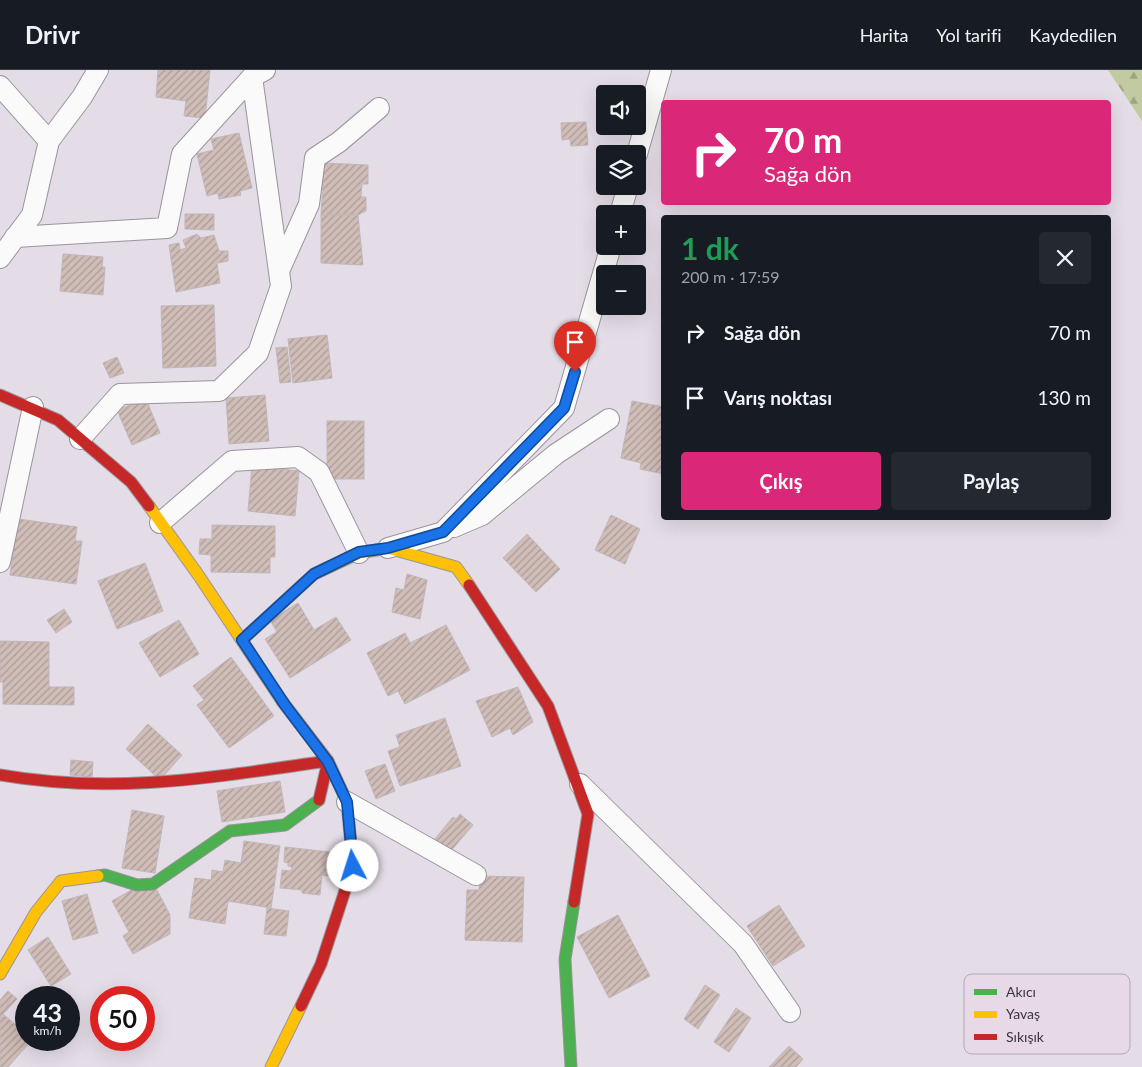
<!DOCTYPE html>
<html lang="tr">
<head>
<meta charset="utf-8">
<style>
	body { margin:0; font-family:Lato,sans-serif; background:#242831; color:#f1f3f6; height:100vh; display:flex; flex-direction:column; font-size:19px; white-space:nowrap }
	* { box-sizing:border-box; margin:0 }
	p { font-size:16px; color:#9ea1a6 }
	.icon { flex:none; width:28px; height:28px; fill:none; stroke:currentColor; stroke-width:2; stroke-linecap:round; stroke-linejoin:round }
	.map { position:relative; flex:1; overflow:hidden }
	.sheet { position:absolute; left:661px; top:145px; width:450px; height:305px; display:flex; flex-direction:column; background:#171b24; border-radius:5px; box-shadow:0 5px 20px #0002 }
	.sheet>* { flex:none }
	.top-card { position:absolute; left:661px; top:30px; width:450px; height:105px; border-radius:5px; box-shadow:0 5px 20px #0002; background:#db2777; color:#fff; overflow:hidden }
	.buttons { position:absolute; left:596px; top:15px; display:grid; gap:10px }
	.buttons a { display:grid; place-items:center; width:50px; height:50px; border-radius:5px; background:#171b24; box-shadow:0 5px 20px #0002; font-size:25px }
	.speed { position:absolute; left:15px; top:916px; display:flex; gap:10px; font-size:25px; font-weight:700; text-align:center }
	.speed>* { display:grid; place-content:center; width:65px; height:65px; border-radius:50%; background:#171b24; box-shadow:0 5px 20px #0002; line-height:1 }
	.speed small { font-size:12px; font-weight:400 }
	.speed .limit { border:8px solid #d22; background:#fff; color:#111 }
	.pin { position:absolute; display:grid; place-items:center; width:42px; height:42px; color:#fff; margin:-51px -21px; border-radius:50% 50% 50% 0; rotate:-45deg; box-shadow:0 0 5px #0007 }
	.pin .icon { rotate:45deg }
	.me { position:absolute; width:55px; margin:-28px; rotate:355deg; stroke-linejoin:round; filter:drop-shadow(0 0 4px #0008) }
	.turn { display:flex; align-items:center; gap:18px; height:105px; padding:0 20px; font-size:22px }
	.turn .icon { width:65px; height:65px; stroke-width:2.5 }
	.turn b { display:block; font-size:35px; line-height:42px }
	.round { display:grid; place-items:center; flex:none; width:52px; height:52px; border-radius:5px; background:#242831 }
	.headline { display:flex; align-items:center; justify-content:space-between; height:85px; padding:0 20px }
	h1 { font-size:30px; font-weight:700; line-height:38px; color:#1e9e55 }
	.cta { display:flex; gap:10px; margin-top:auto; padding:10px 20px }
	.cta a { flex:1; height:58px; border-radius:5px; background:#db2777; color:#fff; font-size:20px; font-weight:700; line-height:58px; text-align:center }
	.cta a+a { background:#242831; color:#f1f3f6 }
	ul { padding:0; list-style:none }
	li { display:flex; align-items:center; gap:15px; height:65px; padding:0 20px }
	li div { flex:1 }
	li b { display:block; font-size:19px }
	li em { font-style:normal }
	header { display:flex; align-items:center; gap:30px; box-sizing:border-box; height:70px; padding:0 25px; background:#171b24; border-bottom:1px solid #363941 }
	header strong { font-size:24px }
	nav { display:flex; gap:28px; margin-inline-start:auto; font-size:18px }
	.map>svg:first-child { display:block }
	.forest { fill:url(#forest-firs) }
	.building { fill:url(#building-hatch); stroke:#bfb7b9 }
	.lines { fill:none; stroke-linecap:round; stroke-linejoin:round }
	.street-casing { stroke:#9a949b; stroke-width:22 }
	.fast-casing { stroke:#9a949b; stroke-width:13 }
	.slow-casing { stroke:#9a949b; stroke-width:13 }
	.jam-casing { stroke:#9a949b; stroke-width:13 }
	.street { stroke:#fbfafb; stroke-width:20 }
	.fast { stroke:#4caf50; stroke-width:11 }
	.slow { stroke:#ffc107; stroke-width:11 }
	.jam { stroke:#c62828; stroke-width:11 }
	.route-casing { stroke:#114b97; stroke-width:12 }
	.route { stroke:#1a73e8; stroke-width:9 }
	.key { fill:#e8d9e9; stroke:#b4a8b5; stroke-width:1 }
	.key-label { font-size:14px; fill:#3b353b }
</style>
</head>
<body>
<header>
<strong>Drivr</strong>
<nav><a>Harita</a><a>Yol tarifi</a><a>Kaydedilen</a></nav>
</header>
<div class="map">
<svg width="1142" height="997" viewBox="0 0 1142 997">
	<defs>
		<pattern id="forest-firs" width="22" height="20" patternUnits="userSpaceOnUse" patternTransform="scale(1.25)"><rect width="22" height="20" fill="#c1caa1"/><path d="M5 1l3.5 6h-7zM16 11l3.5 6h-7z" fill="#9ea584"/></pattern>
		<pattern id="building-hatch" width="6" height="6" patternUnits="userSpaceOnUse" patternTransform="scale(1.25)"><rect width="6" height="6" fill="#d0bdb7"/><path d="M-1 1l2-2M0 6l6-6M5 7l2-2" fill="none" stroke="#aa9a96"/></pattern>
	</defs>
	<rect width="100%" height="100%" fill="#e4dce6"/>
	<path class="forest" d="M1108,0h34v51z"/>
	<g class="building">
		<path d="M158,0h52l-5,48 -21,-2 2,-15 -30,-4z"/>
		<path d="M586,52l2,23 -17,1 -1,-7 -8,1 -1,-17z"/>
		<path d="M239,63l13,55 -12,3 1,4 -22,4 -1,-6 -11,3 -10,-42 17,-4 -3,-11z"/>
		<path d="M324,93l44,2v19h-6l-1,13h5v14l-8,4h-37z"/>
		<path d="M185,144h29v16l-29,-1z"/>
		<path d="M321,145h37l5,50 -42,-2z"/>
		<path d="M197,164l4,4 13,-3 5,16h9v10l-11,2 3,20 -44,9 -7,-47 10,-2 1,7 6,-2 -3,-8z"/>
		<path d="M63,184l40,3 -1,10h3l-2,28 -43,-4z"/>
		<path d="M214,235l2,61 -53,2 -2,-62z"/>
		<path d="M327,265l5,43 -39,5 -5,-44z"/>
		<path d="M287,277l4,35 -11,1 -4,-35z"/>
		<path d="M117,287l7,16 -14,5 -7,-15z"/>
		<path d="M265,325l4,46 -40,3 -3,-46z"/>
		<path d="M146,329l14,34 -28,12 -15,-35z"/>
		<path d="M632,331l32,6v67l-24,-5 1,-6 -20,-5z"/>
		<rect x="327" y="351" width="37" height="58"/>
		<path d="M252,396l47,5 -4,45 -47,-5z"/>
		<path d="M611,445l29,14 -15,35 -30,-14z"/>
		<path d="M18,449l59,8 -2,14h7l-6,43 -66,-9z"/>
		<path d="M212,455l63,1v31h-5v16l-59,-1v-17l-12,-1 1,-15h12z"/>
		<path d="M527,464l33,35 -24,23 -33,-34z"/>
		<path d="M145,493l18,48 -46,18 -19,-48z"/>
		<path d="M407,504l20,6 -7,39 -28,-7 4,-24 8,2z"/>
		<path d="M298,533l16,27 22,-13 15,23 -61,38 -25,-39 12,-7 -7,-12z"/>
		<path d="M64,539l8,13 -16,11 -9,-13z"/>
		<path d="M179,550l20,34 -39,23 -21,-34z"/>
		<path d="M446,555l24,45 -65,34 -7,-13 -10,5 -21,-43 38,-20 5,10z"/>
		<path d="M0,571l49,1v45h25v18l-71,-1v-22h-3z"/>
		<path d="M231,587l43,59 -45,32 -32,-43 7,-5 -11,-14z"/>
		<path d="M518,617l15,35 -20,13 -3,-7 -18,9 -16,-36z"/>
		<path d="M445,648l16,48 -61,20 -12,-35 12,-4 -4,-12z"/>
		<path d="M148,654l34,31 -22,25 -34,-31z"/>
		<path d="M71,690l22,2 -1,15 -22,-2z"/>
		<path d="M385,694l10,27 -19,8 -11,-28z"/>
		<path d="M280,711l5,31 -63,10 -5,-31z"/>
		<path d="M132,740l32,6 -9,57 -33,-5z"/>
		<path d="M460,744l13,11 -23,27 -16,-12 19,-23 3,2z"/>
		<path d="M244,771l36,5 -9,62 -43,-7 -3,23 -36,-6 6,-40 16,2 1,-10 11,2 2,-12 16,3z"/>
		<path d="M285,777l45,5 -2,24 -6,-1 -2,20 -18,-2v-3l-22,-2 2,-18 9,1 1,-4 -4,-1v-3l-4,-1z"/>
		<path d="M480,806l44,1 -2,65 -57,-2 2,-50h12z"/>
		<path d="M137,817l20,3 13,25v19l-37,20 -10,-18 6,-4 -17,-31z"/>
		<path d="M87,824l11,39 -25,7 -11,-39z"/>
		<path d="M779,835l26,41 -32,20 -26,-40z"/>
		<path d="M267,838l22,3 -3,25 -22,-2z"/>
		<path d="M618,845l32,61 -41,22 -32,-61z"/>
		<path d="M48,867l23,37 -20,12 -23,-36z"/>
		<path d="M705,915l15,10 -22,34 -14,-10z"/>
		<path d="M8,921l9,8 -14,15 23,20v6h6l-24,27h-8v-67z"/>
		<path d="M736,938l15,10 -22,34 -15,-10z"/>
		<path d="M789,976l14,13 -7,8h-27z"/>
	</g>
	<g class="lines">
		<defs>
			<g id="street">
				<path d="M0,16l49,55"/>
				<path d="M637,84l24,-84"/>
				<path d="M620,144l8,-28"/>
				<path d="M15,167l152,-9 15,-74 70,-77 13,-7"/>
				<path d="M0,188l32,-43 17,-74 33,-44 16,-27"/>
				<path d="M279,201l30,-67 6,-46 24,-16 40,-34"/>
				<path d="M80,369l40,-45 99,-3 39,-38 23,-67 -29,-209"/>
				<path d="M160,453l72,-62 66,-4 21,15 40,81"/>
				<path d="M454,457l28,-12 74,-61 53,-35"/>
				<path d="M388,478l55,-16 121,-124 47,-162"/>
				<path d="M0,492l33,-155"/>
				<path d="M580,714l163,160 47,68"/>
				<path d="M347,732l129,73"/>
			</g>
			<g id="fast">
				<path d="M98,806l7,-1 32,10 16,-1 77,-53 55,-6 34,-25"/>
				<path d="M571,997l-6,-108 9,-57"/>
			</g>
			<g id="slow">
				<path d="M149,436l50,70 83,125"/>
				<path d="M242,570l72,-66 45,-21 29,-5 68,19 13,18"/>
				<path d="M0,904l36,-62 25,-31 37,-5"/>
				<path d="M271,997l30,-61"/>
			</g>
			<g id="jam">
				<path d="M0,325l58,25 73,62 18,24"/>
				<path d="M469,515l79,121 40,108 -14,88"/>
				<path d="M282,631l46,60 19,41 6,64 -32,98 -20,42"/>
				<path d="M0,705c115,20 214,2 328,-14l-9,39"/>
			</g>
		</defs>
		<use href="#street" class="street-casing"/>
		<use href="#fast" class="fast-casing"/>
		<use href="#slow" class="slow-casing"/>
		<use href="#jam" class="jam-casing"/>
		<use href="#street" class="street"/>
		<use href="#fast" class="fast"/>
		<use href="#slow" class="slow"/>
		<use href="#jam" class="jam"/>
	</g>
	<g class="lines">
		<defs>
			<path id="route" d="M353,796l-6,-64 -19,-40 -43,-57 -43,-65 72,-66 45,-22 29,-4 55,-16 121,-124 11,-36"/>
		</defs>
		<use href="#route" class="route-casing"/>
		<use href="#route" class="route"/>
	</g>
	<rect x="964" y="904" width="166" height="80" rx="8" class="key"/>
	<rect x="974" y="919" width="23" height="6" fill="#4caf50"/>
	<rect x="974" y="941" width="23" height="7" fill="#ffc107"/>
	<rect x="974" y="964" width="23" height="6" fill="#c62828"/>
	<g class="key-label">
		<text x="1006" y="927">Akıcı</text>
		<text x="1006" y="949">Yavaş</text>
		<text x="1006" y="972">Sıkışık</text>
	</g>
</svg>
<div class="buttons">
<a><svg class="icon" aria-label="sound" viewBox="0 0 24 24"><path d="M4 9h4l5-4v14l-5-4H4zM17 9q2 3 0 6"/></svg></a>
<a><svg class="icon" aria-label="layers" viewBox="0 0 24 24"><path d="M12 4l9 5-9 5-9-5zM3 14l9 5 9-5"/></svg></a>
<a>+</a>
<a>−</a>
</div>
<div class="speed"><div>43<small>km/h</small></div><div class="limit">50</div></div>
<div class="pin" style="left:575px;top:302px;background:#d93025"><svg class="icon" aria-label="arrive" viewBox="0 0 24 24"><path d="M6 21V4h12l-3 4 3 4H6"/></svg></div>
<svg class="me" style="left:353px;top:796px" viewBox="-20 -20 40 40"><circle r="19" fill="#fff"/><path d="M0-13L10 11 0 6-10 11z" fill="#1a73e8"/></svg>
<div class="top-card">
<div class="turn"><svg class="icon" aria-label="right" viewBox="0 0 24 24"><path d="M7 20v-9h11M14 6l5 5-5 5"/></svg><div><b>70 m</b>Sağa dön</div></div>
</div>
<section class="sheet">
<div class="headline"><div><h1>1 dk</h1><p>200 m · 17:59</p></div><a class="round"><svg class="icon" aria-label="close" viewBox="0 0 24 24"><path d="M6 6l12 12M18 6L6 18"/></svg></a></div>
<ul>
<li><svg class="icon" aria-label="right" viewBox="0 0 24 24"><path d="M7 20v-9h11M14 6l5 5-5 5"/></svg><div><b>Sağa dön</b></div><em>70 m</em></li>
<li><svg class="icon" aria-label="arrive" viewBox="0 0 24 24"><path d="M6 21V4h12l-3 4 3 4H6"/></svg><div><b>Varış noktası</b></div><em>130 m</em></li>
</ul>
<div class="cta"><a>Çıkış</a><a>Paylaş</a></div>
</section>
</div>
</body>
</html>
